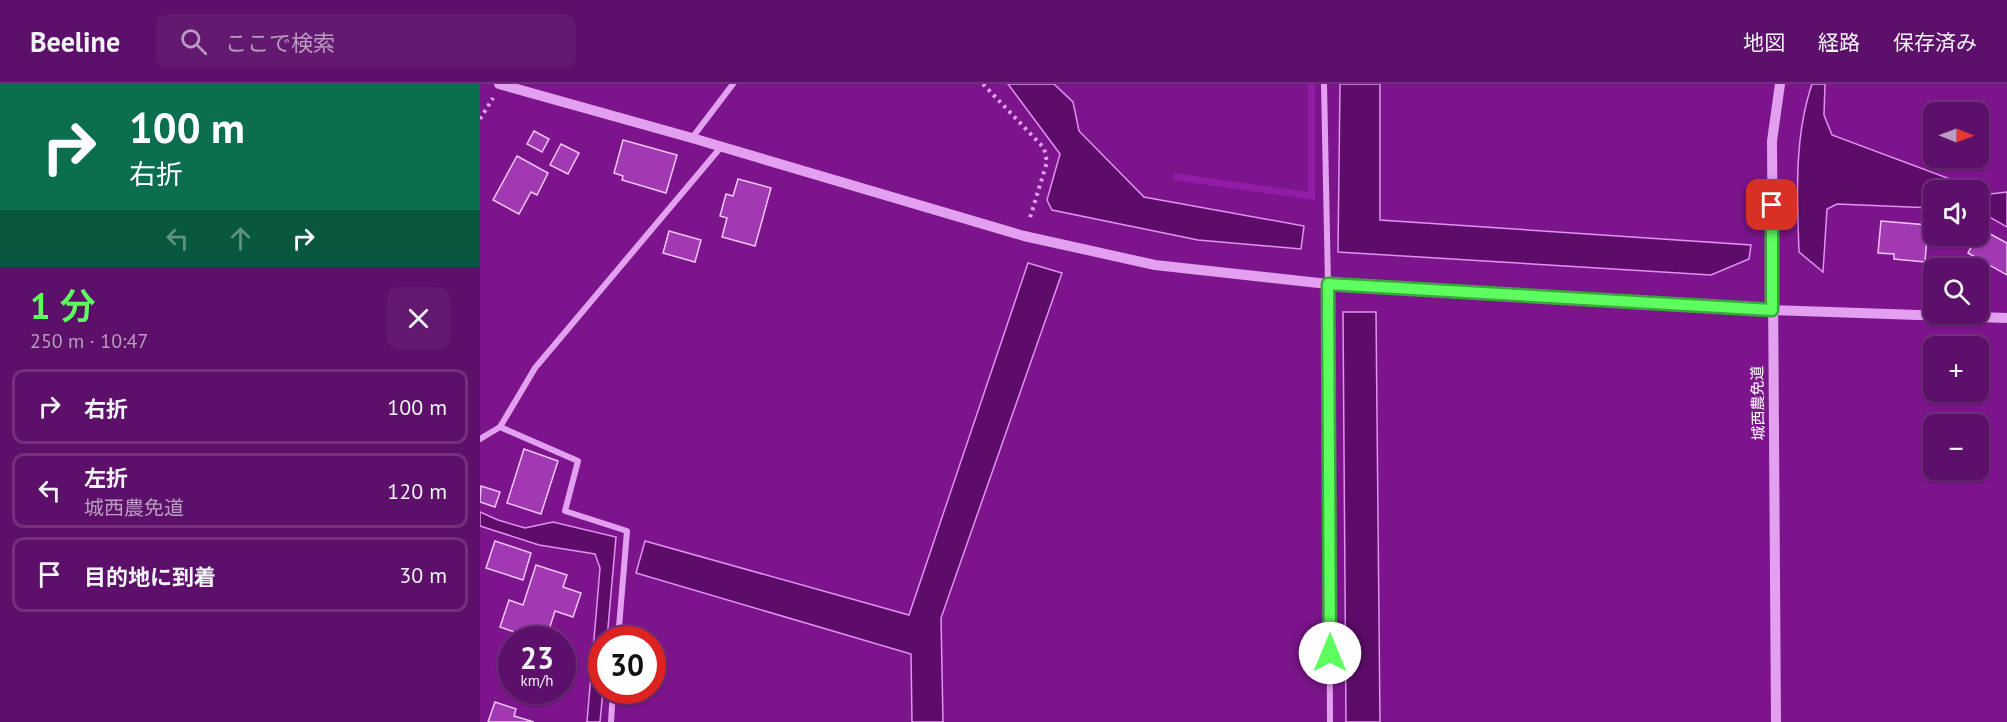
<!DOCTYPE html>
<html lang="ja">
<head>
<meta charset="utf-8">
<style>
	body { margin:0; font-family:"PT Sans","Noto Sans JP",sans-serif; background:#63196f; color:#f1f3f6; height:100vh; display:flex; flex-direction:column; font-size:22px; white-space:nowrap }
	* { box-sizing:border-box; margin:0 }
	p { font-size:20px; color:#b99dc0 }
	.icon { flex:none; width:33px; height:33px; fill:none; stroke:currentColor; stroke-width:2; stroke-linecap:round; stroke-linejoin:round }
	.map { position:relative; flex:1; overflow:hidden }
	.sheet { display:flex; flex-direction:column; background:#5d1069; width:480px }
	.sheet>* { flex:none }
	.hud { background:#0b6e4f; color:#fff; overflow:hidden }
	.needle { width:39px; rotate:91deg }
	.buttons { position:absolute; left:1443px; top:18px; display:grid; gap:12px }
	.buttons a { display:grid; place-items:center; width:66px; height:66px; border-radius:12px; background:#5d1069; box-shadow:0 2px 4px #0004,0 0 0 2px #72307d; font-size:30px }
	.speed { position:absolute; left:18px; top:542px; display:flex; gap:12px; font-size:30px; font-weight:700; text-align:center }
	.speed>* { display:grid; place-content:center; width:78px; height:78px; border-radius:50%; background:#5d1069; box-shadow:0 2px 4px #0004,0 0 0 2px #72307d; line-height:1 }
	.speed small { font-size:15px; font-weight:400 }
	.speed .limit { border:9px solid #d22; background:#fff; color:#111 }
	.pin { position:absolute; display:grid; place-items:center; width:51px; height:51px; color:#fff; margin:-26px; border-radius:12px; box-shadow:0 3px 9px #0006 }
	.me { position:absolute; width:66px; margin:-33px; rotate:0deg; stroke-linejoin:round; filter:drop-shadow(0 0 4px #0008) }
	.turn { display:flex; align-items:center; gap:21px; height:126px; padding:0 30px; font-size:27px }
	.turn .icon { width:78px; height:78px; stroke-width:2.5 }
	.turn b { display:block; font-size:42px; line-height:51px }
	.lanes { display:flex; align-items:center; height:57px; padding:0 30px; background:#0003; justify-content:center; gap:30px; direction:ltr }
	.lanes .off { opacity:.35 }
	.round { display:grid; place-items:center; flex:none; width:63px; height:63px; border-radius:12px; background:#63196f }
	.summary { display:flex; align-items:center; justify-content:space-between; height:102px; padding:0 30px }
	h1 { font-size:36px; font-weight:600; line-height:45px; color:#5dff5f }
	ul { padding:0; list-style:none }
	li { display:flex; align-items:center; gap:18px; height:75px; margin:0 12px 9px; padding:0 18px; border:3px solid #72307d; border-radius:12px }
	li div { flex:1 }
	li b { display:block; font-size:22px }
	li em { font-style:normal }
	header { display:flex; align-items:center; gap:36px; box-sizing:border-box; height:84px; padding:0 30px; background:#5d1069; border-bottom:2px solid #72307d }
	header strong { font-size:28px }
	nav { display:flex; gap:33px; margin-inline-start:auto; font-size:21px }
	.search { width:420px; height:54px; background:#63196f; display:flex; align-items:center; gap:15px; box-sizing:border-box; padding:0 21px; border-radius:12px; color:#b99dc0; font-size:22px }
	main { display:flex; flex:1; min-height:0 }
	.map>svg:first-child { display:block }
	.green { fill:#911da6 }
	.water { fill:#5d0d69; stroke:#e291f2; stroke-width:1.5 }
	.building { fill:#a139b3; stroke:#f3c5fb; stroke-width:1.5 }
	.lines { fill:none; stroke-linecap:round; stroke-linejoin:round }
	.path { stroke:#e39ff0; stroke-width:4; stroke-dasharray:3 4.5; stroke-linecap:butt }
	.minor { stroke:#e39ff0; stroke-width:6 }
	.tertiary { stroke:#e39ff0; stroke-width:10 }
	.route-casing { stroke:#3ca63e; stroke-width:15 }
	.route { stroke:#5dff5f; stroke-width:10 }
	.labels { text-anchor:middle; stroke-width:4.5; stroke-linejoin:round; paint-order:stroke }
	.street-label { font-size:15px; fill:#fff; stroke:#7c158c }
</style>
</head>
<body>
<header>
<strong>Beeline</strong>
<div class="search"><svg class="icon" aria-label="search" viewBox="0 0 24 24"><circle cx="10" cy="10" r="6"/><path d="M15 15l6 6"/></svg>ここで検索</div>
<nav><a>地図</a><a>経路</a><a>保存済み</a></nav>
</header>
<main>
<section class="sheet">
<div class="hud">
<div class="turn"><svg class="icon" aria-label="right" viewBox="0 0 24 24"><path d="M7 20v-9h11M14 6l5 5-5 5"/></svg><div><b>100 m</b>右折</div></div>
<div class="lanes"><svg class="icon off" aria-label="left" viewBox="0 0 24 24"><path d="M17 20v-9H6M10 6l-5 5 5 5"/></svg><svg class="icon off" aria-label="ahead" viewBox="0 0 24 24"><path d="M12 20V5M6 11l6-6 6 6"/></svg><svg class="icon" aria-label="right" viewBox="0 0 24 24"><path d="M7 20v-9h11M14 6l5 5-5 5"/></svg></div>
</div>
<div class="summary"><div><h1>1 分</h1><p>250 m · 10:47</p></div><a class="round"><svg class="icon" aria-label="close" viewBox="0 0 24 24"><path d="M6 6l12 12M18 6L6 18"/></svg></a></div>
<ul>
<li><svg class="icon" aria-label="right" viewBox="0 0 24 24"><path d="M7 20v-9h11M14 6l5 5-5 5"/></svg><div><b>右折</b></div><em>100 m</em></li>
<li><svg class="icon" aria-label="left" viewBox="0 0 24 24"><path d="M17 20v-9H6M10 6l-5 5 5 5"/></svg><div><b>左折</b><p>城西農免道</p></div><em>120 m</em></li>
<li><svg class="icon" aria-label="arrive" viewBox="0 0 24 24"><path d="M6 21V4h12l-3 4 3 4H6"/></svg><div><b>目的地に到着</b></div><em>30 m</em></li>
</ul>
</section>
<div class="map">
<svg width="1527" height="638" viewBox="0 0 1527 638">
	<rect width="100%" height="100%" fill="#7c158c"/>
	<path class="green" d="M828,0h7v116l-141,-20v-7l134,19z"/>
	<g class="water">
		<path d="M528,0h46l19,18 6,29 65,66 160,29 -3,23 -103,-9 -146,-30 -5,-10 13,-46z"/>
		<path d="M860,0h40v136l371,25 -2,14 -38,16 -373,-23z"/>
		<path d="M1332,0h13l-1,31 8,20 158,59 17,-2v35l-28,-16 -1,-21h-44l-1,18 -96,-4 -10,5 -4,63 -24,-20c-2,-56 -5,-115 13,-168z"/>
		<path d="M548,179l34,10 -121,345 2,104h-31l-1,-68 -275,-81 9,-32 264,74z"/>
		<path d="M863,228h33l4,410h-34z"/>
		<path d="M0,428l18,8 27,8 28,-6 63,15 -9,102h-5l1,51 -3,32h-13l13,-154 -5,-14 -56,-9 -59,-19z"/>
	</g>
	<g class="building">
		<path d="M54,47l15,8 -7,13 -15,-8z"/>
		<path d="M143,56l54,15 -11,38 -44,-13 1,-4 -9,-3z"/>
		<path d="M81,60l18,9 -11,21 -18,-9z"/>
		<path d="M37,72l31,17 -11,22 -6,-3 -12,22 -26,-14z"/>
		<path d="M258,95l33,9 -16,58 -33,-9 5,-19 -7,-2 6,-22 7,2z"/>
		<path d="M1401,137l47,4 -3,37 -31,-3v-5l-16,-1z"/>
		<path d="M1501,145l26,14v32l-39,-22z"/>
		<path d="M189,147l32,9 -6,22 -32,-9z"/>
		<path d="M44,365l34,12 -17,53 -34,-11z"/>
		<path d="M1,402l19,6 -5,15 -15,-5z"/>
		<path d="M15,457l36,12 -8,27 -37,-12z"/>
		<path d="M56,481l31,10 -4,12 18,6 -8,24 -18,-6 -9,28h-11l-35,-12 9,-27 14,5z"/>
		<path d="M15,618l21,7 -2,7 20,6h-46z"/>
	</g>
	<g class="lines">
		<g class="path">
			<path d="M503,0l61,64 3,14 -18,59"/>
			<path d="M0,35l13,-21"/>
		</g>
		<g class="minor">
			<path d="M844,0l4,200 2,438"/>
			<path d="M212,54l41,-54"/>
			<path d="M20,343l78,34 -13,50 62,20 -9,108"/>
			<path d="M0,355l20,-12 35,-59 186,-221"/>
			<path d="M131,638l2,-32"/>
		</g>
		<g class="tertiary">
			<path d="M19,0l193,54 332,98 131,29 173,19 444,26 235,8"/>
			<path d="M1296,638l-4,-581 8,-57"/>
		</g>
	</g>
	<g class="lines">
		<defs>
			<path id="route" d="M850,569l-2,-369 444,26v-105"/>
		</defs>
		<use href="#route" class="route-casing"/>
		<use href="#route" class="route"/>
	</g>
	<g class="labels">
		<g class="street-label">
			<text transform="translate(1278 319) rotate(-91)" y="5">城西農免道</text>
		</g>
	</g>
</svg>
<div class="buttons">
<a><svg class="needle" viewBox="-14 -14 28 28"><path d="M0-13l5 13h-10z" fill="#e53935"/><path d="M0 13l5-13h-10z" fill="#b99dc0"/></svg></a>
<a><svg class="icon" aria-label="sound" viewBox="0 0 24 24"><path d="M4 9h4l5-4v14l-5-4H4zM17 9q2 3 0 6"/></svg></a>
<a><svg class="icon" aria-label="search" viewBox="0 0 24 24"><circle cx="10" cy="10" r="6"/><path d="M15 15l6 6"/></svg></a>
<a>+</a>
<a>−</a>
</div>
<div class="speed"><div>23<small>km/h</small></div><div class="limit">30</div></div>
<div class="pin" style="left:1292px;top:121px;background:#d93025"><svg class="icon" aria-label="arrive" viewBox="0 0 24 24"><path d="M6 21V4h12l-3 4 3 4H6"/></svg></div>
<svg class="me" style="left:850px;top:569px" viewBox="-20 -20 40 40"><circle r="19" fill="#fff"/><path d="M0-13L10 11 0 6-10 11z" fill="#5dff5f"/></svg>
</div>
</main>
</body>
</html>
